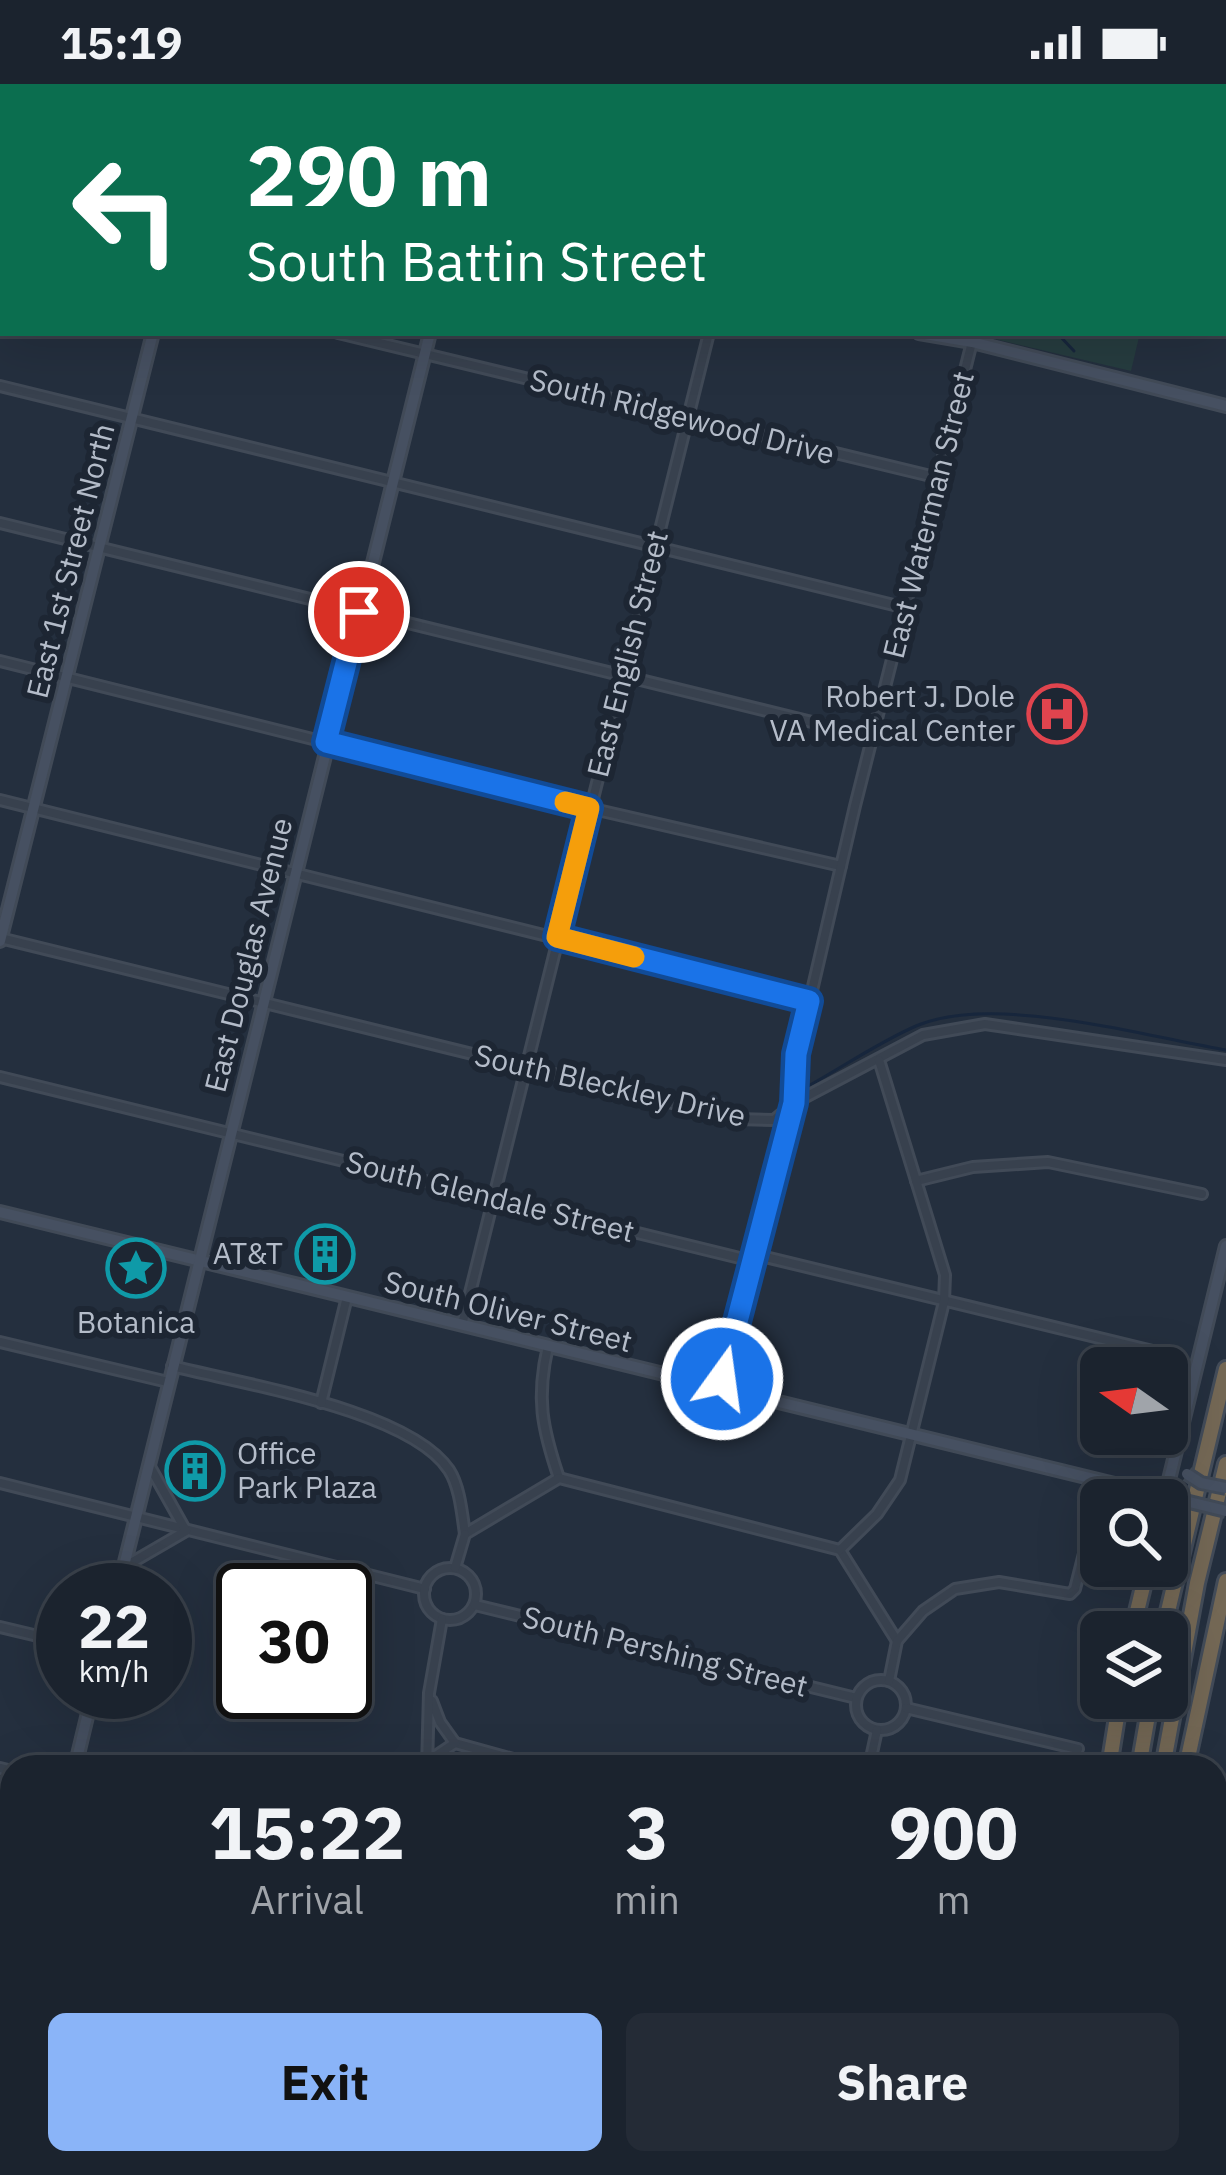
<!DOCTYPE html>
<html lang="en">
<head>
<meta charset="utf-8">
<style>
	body { margin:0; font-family:"IBM Plex Sans",sans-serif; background:#242b36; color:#f1f3f6; height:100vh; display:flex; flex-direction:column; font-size:45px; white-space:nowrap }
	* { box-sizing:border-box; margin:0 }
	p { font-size:39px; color:#a0a4aa }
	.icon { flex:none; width:66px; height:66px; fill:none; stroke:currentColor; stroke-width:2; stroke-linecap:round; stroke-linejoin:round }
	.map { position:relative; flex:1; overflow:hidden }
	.drawer { position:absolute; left:0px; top:1671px; width:1227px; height:420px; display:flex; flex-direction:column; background:#1b232e; border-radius:36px 36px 0 0; box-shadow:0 12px 48px #0002,0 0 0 3px #39404a }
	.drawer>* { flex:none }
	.guide { position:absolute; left:0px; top:0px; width:1227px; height:252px; box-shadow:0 12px 48px #0002,0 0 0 3px #39404a; background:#0b6e4f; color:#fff; overflow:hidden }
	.needle { width:78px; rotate:284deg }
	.tools { position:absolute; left:1080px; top:1263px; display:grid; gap:24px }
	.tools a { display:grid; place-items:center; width:108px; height:108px; border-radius:18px; background:#1b232e; box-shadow:0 12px 48px #0002,0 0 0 3px #39404a; font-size:60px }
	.speed { position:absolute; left:36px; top:1479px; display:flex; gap:24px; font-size:60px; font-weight:700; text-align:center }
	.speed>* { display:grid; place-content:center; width:156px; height:156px; border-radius:50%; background:#1b232e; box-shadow:0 12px 48px #0002,0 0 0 3px #39404a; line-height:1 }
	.speed small { font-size:30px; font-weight:400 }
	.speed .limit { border:6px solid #111; border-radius:18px; background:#fff; color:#111 }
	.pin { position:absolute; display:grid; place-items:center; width:102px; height:102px; color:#fff; margin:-51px; border:6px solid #fff; border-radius:50%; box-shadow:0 3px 12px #0007 }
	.me { position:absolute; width:132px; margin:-66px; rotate:14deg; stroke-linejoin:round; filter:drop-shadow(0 0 9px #0008) }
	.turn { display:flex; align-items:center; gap:42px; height:252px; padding:0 48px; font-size:54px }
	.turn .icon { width:156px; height:156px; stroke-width:2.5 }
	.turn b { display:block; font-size:84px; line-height:102px }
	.eta { display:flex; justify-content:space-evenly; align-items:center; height:204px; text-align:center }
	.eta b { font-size:72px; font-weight:700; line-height:84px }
	.action { display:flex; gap:24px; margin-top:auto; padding:24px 48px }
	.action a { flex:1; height:138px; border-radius:18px; background:#8ab4f8; color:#111; font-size:48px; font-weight:700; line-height:138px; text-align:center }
	.action a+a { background:#242b36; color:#f1f3f6 }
	.status { display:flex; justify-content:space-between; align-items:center; height:84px; padding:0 60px; background:#1b232e; direction:ltr }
	.status svg { height:33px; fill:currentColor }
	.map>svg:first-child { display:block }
	.green { fill:#263c3f }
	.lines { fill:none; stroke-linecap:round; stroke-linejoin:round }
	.stream { stroke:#17263c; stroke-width:3 }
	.street-casing { stroke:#414a57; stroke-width:14 }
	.secondary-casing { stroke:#414a57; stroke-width:16 }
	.highway-casing { stroke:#434c59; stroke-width:20 }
	.street { stroke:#38414e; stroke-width:8 }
	.secondary { stroke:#465061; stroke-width:10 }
	.highway { stroke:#746855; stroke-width:14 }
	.secondary-bridge-casing { stroke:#414a57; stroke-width:16; stroke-linecap:butt }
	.secondary-bridge { stroke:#465061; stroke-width:10 }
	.route-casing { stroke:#114b97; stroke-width:30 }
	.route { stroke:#1a73e8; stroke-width:21 }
	.slow { stroke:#f59e0b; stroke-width:21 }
	.labels { text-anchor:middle; stroke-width:12; stroke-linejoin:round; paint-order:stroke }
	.street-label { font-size:30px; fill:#b4bcc9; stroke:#1d2633 }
	.poi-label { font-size:30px; fill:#b4bcc9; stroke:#1d2633; text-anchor:end }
</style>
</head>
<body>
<div class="status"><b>15:19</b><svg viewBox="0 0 49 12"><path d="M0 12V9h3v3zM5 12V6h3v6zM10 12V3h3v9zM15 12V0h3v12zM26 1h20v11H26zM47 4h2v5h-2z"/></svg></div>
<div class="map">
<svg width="1226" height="2091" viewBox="0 0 1226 2091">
	<rect width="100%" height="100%" fill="#242f3e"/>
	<path class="green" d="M969,249h171l-9,38z"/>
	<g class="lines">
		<g class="stream">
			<path d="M699,0l4,3"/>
			<path d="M1057,249l17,18"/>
			<path d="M803,1005c37,-20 74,-46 113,-63 76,-33 228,10 310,24"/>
		</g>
		<defs>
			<g id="street">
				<path d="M0,165h3"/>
				<path d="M338,249l601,145"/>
				<path d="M0,302l906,222"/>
				<path d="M0,439l873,214"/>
				<path d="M0,577l589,147 252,58"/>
				<path d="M0,716l809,201"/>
				<path d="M0,854l737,181 37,1 20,-17 129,-68 62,-11 241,36"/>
				<path d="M0,993l752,184"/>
				<path d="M916,1097l57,-14 75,-5 154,32"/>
				<path d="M753,1170l404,98"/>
				<path d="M462,1241l247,-992"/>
				<path d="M0,1258l168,40"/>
				<path d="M548,1262c-12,52 -6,82 11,132"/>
				<path d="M172,1282c70,18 237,44 277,104 11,17 13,44 16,64l94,-56 281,72 57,91"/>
				<path d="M720,1304l74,-285 3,-48 58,-249 117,-464"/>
				<path d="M321,1319l26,-106"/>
				<path d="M0,1399l425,106"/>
				<path d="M840,1466l37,-36 23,-34 44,-178 1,-27 -66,-215"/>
				<path d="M124,1483l62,-36 -37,-66"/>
				<circle cx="450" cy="1510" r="26"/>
				<path d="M455,1484l10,-34"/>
				<path d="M475,1521l381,93"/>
				<path d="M0,1543l63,15"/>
				<circle cx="881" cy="1621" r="25"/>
				<path d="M889,1597l8,-40 26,-30 32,-22 44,-7 71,12 5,-5 16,-63"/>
				<path d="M906,1624l172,41"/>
				<path d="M455,1659l87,24"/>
				<path d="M428,1677l27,-18 -15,-21 -8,-21"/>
				<path d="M427,1683l2,-74 13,-74"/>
				<path d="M869,1683l8,-37"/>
				<path d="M0,1684l12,3"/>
				<path d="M1215,1704l11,2"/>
				<path d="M0,1811l12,3"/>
				<path d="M1215,1847l11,3"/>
				<path d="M1215,1983l11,2"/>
				<path d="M658,2079l49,12"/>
				<path d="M339,2091l3,-12"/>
				<path d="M589,2091l3,-12"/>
				<path d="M837,2091l3,-12"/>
			</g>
			<g id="secondary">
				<path d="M491,3l1,-3"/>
				<path d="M0,27l3,1"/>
				<path d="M919,249l53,9 254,64"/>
				<path d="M0,857l153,-608"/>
				<path d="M0,1128l1168,285"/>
				<path d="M1165,1412l61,-250"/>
				<path d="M118,1506l312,-1257"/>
				<path d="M75,1683l18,-75"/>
				<path d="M0,1991l12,-50"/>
			</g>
			<g id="highway">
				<path d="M1164,1416l1,-4"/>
				<path d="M1132,1548l16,-66"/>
				<path d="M1163,1548l63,-263"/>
				<path d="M1109,1683l11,-69"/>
				<path d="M1139,1683l12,-69"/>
				<path d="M1163,1683l34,-184 29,-119"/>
				<path d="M1186,1683l40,-186"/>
				<path d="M1073,2091l2,-12"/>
				<path d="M1098,2091l5,-12"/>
			</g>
		</defs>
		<use href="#street" class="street-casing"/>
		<use href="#secondary" class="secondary-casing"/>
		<use href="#highway" class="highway-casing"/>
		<use href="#street" class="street"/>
		<use href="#secondary" class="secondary"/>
		<use href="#highway" class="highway"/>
		<defs>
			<g id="secondary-bridge">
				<path d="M1187,1390l14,9 25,5"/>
				<path d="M1177,1415l49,12"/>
			</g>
		</defs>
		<use href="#secondary-bridge" class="secondary-bridge-casing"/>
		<use href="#secondary-bridge" class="secondary-bridge"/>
	</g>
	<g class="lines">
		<defs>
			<path id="route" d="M359,528l-33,130 263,66 -32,129 252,64 -13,53 -2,49 -72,276"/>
		</defs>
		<use href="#route" class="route-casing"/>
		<use href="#route" class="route"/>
		<path class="slow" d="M565,718l24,6 -32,129 77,20"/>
	</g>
	<defs>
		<symbol id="hospital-ring" viewBox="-11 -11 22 22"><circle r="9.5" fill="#1d2633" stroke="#e0444e" stroke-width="1.5"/><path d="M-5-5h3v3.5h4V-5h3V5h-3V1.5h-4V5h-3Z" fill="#e0444e"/></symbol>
		<symbol id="building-ring" viewBox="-11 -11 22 22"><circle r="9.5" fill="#1d2633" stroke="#0f9aa8" stroke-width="1.5"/><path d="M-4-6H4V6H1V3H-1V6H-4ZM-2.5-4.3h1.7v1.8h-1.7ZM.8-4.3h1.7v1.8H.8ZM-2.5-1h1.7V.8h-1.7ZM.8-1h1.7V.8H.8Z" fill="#0f9aa8"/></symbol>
		<symbol id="sight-ring" viewBox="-11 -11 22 22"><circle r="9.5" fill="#1d2633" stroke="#0f9aa8" stroke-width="1.5"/><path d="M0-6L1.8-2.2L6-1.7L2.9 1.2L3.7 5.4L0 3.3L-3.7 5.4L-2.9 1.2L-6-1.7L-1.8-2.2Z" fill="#0f9aa8"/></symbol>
	</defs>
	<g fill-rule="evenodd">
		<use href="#hospital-ring" x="1024" y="597" width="66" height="66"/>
		<use href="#building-ring" x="292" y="1137" width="66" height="66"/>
		<use href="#sight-ring" x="103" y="1151" width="66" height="66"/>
		<use href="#building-ring" x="162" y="1354" width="66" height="66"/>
	</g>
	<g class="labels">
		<g class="street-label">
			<text transform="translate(682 333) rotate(14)" y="10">South Ridgewood Drive</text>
			<text transform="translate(929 431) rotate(-76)" y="10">East Waterman Street</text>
			<text transform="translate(71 477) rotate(-76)" y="10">East 1st Street North</text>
			<text transform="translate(628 570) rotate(-76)" y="10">East English Street</text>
			<text transform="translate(249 871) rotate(-76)" y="10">East Douglas Avenue</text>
			<text transform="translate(610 1002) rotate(13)" y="10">South Bleckley Drive</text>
			<text transform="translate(490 1113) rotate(14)" y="10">South Glendale Street</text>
			<text transform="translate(508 1228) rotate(14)" y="10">South Oliver Street</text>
			<text transform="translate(665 1568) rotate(14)" y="10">South Pershing Street</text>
		</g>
		<g class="poi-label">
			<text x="1015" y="623">Robert J. Dole<tspan x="1015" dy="34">VA Medical Center</tspan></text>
			<text x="283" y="1180">AT&amp;T</text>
			<text x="136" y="1249" text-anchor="middle">Botanica</text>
			<text x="237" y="1380" text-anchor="start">Office<tspan x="237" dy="34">Park Plaza</tspan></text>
		</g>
	</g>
</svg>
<div class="tools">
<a><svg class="needle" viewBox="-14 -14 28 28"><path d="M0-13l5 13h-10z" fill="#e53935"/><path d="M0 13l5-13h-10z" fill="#a0a4aa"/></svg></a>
<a><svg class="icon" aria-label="search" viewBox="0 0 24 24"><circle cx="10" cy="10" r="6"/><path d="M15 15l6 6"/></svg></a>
<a><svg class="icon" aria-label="layers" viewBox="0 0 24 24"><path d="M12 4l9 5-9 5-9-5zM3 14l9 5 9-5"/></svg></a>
</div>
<div class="speed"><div>22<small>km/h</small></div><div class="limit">30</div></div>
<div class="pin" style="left:359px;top:528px;background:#d93025"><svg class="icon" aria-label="arrive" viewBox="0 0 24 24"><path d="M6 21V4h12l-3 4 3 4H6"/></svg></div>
<svg class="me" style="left:722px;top:1295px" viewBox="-20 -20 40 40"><circle r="17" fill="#1a73e8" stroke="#fff" stroke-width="3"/><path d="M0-11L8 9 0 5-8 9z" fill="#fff"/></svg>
<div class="guide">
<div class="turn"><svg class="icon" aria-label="left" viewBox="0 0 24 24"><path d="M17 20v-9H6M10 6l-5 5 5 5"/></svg><div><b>290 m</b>South Battin Street</div></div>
</div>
<section class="drawer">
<div class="eta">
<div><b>15:22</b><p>Arrival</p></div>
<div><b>3</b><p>min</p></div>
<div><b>900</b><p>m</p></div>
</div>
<div class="action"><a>Exit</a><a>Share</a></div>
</section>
</div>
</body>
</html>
